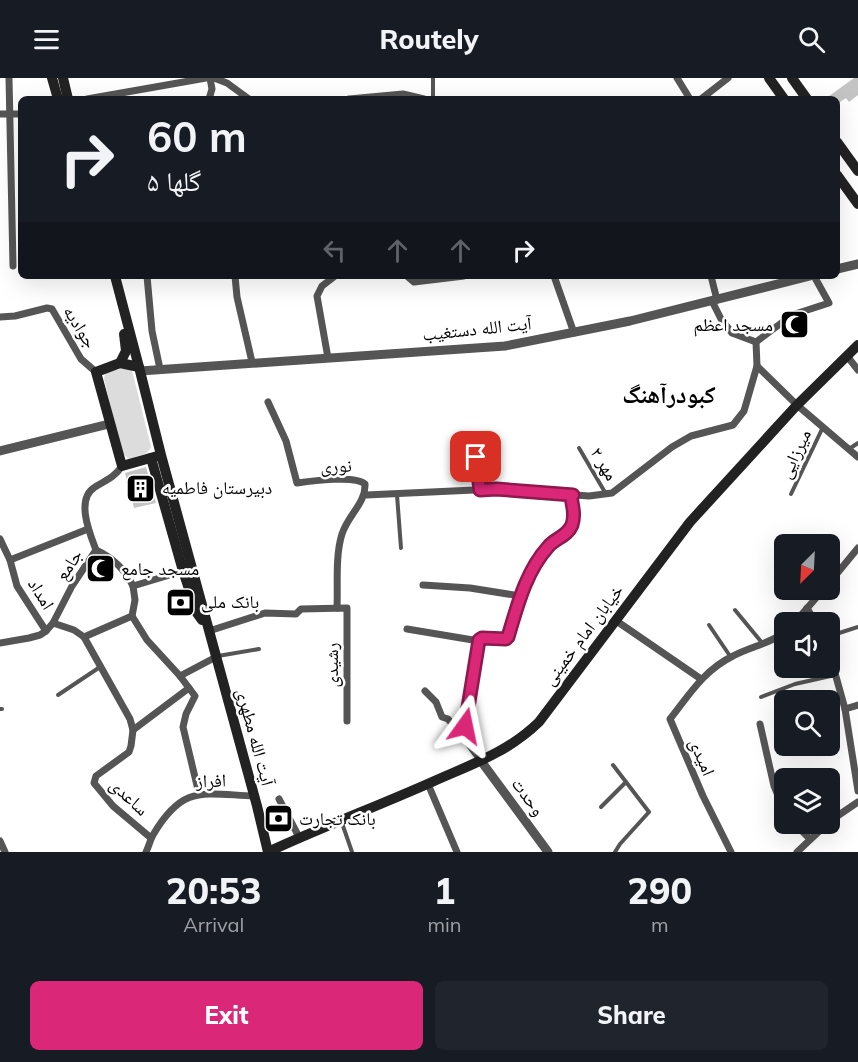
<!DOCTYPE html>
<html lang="en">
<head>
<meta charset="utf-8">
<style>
	body { margin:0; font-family:Mulish,"Noto Naskh Arabic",sans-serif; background:#20242c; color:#f1f3f6; height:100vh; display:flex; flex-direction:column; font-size:22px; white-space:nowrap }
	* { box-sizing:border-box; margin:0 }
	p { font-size:20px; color:#9ea1a6 }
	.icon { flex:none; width:33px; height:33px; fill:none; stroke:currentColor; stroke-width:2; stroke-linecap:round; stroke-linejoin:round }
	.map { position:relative; height:774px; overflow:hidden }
	.panel { display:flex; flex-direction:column; background:#171b24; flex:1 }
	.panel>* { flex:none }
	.guide { position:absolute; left:18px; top:18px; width:822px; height:183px; border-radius:9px; box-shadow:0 6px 24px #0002; background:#171b24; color:#f1f3f6; overflow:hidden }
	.needle { width:39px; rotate:204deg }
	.controls { position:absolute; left:774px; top:456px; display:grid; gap:12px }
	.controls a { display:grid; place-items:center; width:66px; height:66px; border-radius:9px; background:#171b24; box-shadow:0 6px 24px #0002; font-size:30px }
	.pin { position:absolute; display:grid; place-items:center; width:51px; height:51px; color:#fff; margin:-26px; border-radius:12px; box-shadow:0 3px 9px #0006 }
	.me { position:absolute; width:66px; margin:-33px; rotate:12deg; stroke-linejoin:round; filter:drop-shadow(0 0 4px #0008) }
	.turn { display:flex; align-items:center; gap:21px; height:126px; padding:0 30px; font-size:27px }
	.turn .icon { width:78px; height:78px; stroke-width:2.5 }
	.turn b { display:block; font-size:42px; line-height:51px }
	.lanes { display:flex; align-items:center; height:57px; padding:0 30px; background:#0003; justify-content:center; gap:30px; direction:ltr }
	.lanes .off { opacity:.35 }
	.eta { display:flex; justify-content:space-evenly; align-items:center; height:102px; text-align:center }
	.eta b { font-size:36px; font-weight:800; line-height:42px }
	.cta { display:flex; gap:12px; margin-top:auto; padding:12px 30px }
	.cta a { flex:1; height:69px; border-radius:9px; background:#db2777; color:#fff; font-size:24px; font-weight:800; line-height:69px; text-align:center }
	.cta a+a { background:#20242c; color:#f1f3f6 }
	header { display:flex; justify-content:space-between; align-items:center; height:78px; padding:0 30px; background:#171b24; font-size:27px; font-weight:800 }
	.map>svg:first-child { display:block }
	.green { fill:#dcdcdc }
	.building { fill:#c4c4c4 }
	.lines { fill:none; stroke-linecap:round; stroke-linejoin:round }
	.service { stroke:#555; stroke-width:4 }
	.minor { stroke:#555; stroke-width:7 }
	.tertiary { stroke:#555; stroke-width:9 }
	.secondary { stroke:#222; stroke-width:10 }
	.route-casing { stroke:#8e194d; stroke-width:15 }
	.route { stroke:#db2777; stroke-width:10 }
	.labels { text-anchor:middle; stroke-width:5; stroke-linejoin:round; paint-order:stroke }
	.poi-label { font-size:18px; fill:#000; stroke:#fff; text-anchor:start }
	.street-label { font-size:18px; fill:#000; stroke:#fff }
	.district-label { font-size:24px; font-weight:bold; fill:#000; stroke:#fff }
</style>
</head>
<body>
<header><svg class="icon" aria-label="menu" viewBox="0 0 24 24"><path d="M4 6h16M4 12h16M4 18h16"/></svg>Routely<svg class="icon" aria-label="search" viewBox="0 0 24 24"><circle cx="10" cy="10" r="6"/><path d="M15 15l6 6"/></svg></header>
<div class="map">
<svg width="858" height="774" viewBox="0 0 858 774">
	<rect width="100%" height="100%" fill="#fff"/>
	<path class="green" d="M124,290l7,2 2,4 18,73 -4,6 -18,6 -7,-6 -18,-74 1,-6z"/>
	<g class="building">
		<path d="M854,0h4v17l-9,7 -3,-4 -9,6v-5h-12z"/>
		<path d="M146,389l10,36 -22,5 -9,-35z"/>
	</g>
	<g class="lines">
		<g class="service">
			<path d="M433,21v-21"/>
			<path d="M473,362l7,50"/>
			<path d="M579,370l27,46"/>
			<path d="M849,371l9,-6"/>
			<path d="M791,416l32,-67"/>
			<path d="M397,417l4,53"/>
			<path d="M735,532l28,34"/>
			<path d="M709,547l21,31"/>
			<path d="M830,558l28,-9"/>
			<path d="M218,578l41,-7"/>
			<path d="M58,617l42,-28"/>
			<path d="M761,619l34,-13 40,-9"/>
			<path d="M0,631h2"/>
			<path d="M613,687l36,47 -29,32 -5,8"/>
			<path d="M601,729l25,-25"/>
			<path d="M342,745l10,29"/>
		</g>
		<g class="minor">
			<path d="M9,0l4,188"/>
			<path d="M214,0l13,5 22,16"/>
			<path d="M677,0l13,21"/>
			<path d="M87,21l119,-21"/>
			<path d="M209,21l3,-10 -2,-11"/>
			<path d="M349,21l54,-5 21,5"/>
			<path d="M701,21l27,-21"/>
			<path d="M0,36h21"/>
			<path d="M147,198l5,55 8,38"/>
			<path d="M235,198l2,21 15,65"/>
			<path d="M407,198l7,6 50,-6"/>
			<path d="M554,198l20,57"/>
			<path d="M711,198l6,24"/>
			<path d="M712,223l9,18 11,14 24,9"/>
			<path d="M0,239l15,-1 32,-8 5,1 29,50 15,13"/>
			<path d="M847,278l11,14"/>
			<path d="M328,280l-11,-62 5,-10 13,-10"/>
			<path d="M757,288l-1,-24 36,-27 37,-12 -15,-27"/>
			<path d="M268,324l18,39 11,42c14,-2 59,-8 68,1 1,19 -17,31 -23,50 -7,22 -4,51 -5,74"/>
			<path d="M366,417l130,-6 93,7 23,-3 60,-46 19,-11 42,-11 11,-14 13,-45 40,39 61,52"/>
			<path d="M0,461l10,21 7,26 29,45"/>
			<path d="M96,472c17,8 29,19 37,36l50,-15"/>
			<path d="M10,482l78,-31"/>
			<path d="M830,504l28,-34"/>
			<path d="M423,507l47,3 50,8"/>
			<path d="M807,530l8,14"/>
			<path d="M132,538l15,24 33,36 15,20 -9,18 -3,13 16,67"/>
			<path d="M615,542l86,59"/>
			<path d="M795,544l28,-32"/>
			<path d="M53,545l21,7 10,7 48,-21 3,-16 -2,-14"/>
			<path d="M407,551l72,12"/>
			<path d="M209,553l56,-18 31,1 5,-5 46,-1v113"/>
			<path d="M84,559l46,82 3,11 -2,16 -2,6 -33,24 -2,7 19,23 38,32"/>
			<path d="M0,565l29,-5 11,-3 6,-4 7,-8 19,-37 24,-36c-6,-16 -21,-51 -1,-63 11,-7 19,-9 27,-21"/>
			<path d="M830,577l15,54 13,82"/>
			<path d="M180,598l36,-19"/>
			<path d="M425,613l11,11 6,15 6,2 14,16"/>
			<path d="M845,631l13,-4"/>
			<path d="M760,646l14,62 10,24"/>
			<path d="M133,652l56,-42"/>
			<path d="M481,683l-19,-26 9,-39 8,-55c8,-8 20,0 29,-4 9,-30 18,-66 40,-90 7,-9 19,-10 24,-22 3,-9 1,-18 -1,-28l2,-2"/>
			<path d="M428,706l29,68"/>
			<path d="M279,721l20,38"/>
			<path d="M830,743l28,-19"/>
			<path d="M795,746l15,15"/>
			<path d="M0,763l5,11"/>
			<path d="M146,774c3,-6 4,-12 7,-17 30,-51 50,-41 101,-39"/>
			<path d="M731,774l-28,-56 -33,-77c19,-24 34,-49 63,-63 17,-9 35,-12 51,-23"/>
			<path d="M797,774l30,-28"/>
		</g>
		<g class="tertiary">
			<path d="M837,191l21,-5"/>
			<path d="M140,293l365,-25 125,-25 180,-45"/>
			<path d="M0,373l109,-27"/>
			<path d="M481,683l67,91"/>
		</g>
		<g class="secondary">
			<path d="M52,0l6,21"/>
			<path d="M63,0l5,21"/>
			<path d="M769,0l15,21"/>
			<path d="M792,0l15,21"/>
			<path d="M837,64l21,29"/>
			<path d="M837,97l21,29"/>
			<path d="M115,198l24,91"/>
			<path d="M120,285l6,-12 -2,-17"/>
			<path d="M161,377l-39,11 -26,-94 24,-9 19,4 22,88 96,351 11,46"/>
			<path d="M151,380l32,113 14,42 5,7"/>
			<path d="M268,774c54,-25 110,-46 164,-70 40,-18 75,-29 107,-60l151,-200 107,-117 61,-60"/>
		</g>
	</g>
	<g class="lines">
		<defs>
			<path id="route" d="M465,648l14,-86 3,-2 24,1 2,-2c9,-30 18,-66 40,-90 7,-9 19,-10 24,-22 3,-9 1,-18 -1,-28l2,-2 -77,-6 -16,1 -4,-33"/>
		</defs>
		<use href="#route" class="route-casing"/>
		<use href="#route" class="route"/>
	</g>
	<defs>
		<symbol id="mosque-square" viewBox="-11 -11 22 22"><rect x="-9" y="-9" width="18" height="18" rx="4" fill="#000" stroke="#fff"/><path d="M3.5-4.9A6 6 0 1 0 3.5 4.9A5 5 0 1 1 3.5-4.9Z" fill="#fff"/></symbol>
		<symbol id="building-square" viewBox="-11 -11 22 22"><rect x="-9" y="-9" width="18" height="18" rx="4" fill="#000" stroke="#fff"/><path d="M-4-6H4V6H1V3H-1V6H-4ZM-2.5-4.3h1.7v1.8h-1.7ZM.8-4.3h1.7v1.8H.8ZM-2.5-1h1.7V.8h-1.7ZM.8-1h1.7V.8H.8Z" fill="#fff"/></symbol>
		<symbol id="bank-square" viewBox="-11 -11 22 22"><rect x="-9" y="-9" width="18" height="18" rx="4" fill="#000" stroke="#fff"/><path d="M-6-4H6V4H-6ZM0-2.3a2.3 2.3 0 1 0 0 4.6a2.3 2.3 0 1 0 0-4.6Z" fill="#fff"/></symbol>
	</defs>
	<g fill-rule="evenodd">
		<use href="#mosque-square" x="778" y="230" width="33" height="33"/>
		<use href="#building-square" x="124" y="394" width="33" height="33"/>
		<use href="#mosque-square" x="84" y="474" width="33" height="33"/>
		<use href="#bank-square" x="164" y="508" width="33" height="33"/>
		<use href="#bank-square" x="262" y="724" width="33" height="33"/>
	</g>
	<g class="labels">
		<g class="poi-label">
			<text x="773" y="253" text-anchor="end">مسجد اعظم</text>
			<text x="162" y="416">دبیرستان فاطمیه</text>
			<text x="121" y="497">مسجد جامع</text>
			<text x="201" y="530">بانک ملی</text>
			<text x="299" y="747">بانک تجارت</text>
		</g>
		<g class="street-label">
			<text transform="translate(80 249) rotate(58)" y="6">جوادیه</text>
			<text transform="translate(477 251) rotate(-6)" y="6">آیت الله دستغیب</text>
			<text transform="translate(795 376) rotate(-65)" y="6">میرزایی</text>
			<text transform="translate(604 386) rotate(59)" y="6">مهر ۲</text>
			<text transform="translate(336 388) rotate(-1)" y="6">نوری</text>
			<text transform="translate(69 487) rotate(-57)" y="6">جامع</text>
			<text transform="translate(41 516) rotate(58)" y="6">امداد</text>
			<text transform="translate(583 557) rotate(-53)" y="6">خیابان امام خمینی</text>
			<text transform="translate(332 587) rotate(-90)" y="6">رشیدی</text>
			<text transform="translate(255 659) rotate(75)" y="6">آیت الله مطهری</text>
			<text transform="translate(702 679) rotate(67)" y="6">امیدی</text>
			<text transform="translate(211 703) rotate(-2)" y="6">افراز</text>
			<text transform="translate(129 719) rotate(43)" y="6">ساعدی</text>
			<text transform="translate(528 719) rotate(54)" y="6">وحدت</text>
		</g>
		<g class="district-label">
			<text x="669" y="325">کبودرآهنگ</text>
		</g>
	</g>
</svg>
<div class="controls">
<a><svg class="needle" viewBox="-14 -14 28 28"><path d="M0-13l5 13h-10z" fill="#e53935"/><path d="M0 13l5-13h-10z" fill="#9ea1a6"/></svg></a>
<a><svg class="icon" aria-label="sound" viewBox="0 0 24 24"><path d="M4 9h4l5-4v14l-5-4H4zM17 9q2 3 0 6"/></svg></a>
<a><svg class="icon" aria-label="search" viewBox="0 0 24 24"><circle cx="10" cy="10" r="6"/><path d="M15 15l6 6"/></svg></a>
<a><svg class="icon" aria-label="layers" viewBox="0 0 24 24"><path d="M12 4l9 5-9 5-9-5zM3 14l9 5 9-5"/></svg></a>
</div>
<div class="pin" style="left:476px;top:379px;background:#d93025"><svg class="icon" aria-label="arrive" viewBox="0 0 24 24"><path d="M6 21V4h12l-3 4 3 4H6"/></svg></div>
<svg class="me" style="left:465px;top:648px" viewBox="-20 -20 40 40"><path d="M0-17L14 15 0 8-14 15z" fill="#db2777" stroke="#fff" stroke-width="4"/></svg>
<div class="guide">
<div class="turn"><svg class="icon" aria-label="right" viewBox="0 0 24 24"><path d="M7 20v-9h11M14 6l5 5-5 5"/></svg><div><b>60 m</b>گلها ۵</div></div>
<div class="lanes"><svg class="icon off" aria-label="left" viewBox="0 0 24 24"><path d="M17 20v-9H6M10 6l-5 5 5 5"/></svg><svg class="icon off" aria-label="ahead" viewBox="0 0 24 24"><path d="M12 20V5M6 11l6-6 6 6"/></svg><svg class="icon off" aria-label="ahead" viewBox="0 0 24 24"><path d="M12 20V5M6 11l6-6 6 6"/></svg><svg class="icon" aria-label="right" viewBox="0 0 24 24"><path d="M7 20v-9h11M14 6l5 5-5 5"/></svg></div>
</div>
</div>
<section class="panel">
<div class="eta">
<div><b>20:53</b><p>Arrival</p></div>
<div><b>1</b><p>min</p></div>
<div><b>290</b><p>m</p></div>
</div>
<div class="cta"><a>Exit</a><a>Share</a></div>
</section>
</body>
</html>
